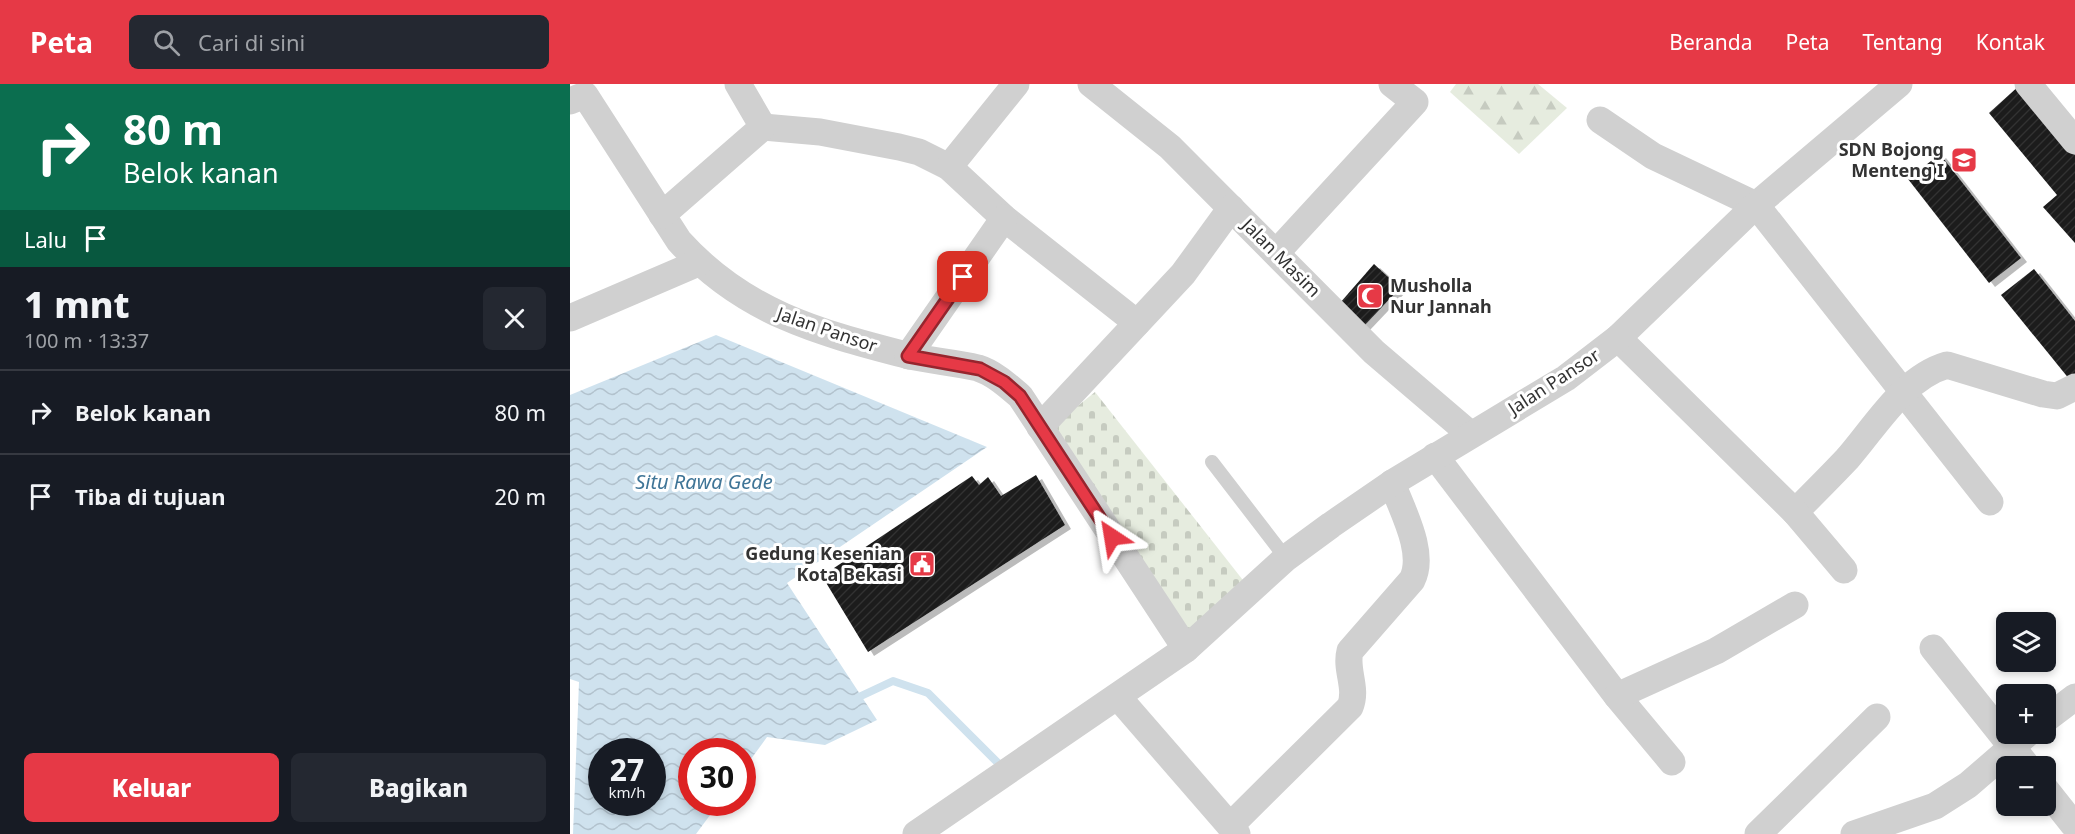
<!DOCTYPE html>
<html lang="id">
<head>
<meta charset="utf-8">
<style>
	body { margin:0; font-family:"Noto Sans",sans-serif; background:#242831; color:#f1f3f6; height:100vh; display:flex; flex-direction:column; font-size:22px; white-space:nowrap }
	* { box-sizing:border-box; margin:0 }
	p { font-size:20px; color:#9ea1a6 }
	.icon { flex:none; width:33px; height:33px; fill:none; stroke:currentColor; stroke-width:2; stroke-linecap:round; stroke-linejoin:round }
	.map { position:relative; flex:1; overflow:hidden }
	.sheet { display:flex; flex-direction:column; background:#171b24; width:570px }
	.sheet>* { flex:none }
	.guide { background:#0b6e4f; color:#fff; overflow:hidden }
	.tools { position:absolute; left:1426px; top:528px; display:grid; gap:12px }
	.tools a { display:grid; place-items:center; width:60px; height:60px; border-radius:9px; background:#171b24; box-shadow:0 3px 9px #0003; font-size:30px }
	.speed { position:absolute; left:18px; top:654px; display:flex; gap:12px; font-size:30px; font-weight:700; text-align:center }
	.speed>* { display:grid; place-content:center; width:78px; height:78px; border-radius:50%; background:#171b24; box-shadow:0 3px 9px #0003; line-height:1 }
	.speed small { font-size:15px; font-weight:400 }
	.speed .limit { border:9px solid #d22; background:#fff; color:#111 }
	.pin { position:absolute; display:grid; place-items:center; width:51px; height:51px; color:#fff; margin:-26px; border-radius:12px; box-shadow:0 3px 9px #0006 }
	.me { position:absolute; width:66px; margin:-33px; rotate:327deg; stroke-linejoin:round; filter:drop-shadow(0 0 4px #0008) }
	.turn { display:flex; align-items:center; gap:21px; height:126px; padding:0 24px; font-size:27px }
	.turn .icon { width:78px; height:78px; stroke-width:2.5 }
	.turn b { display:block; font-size:42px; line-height:51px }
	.then { display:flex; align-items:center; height:57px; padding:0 24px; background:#0003; gap:12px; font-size:22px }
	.round { display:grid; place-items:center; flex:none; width:63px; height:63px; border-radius:9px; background:#242831 }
	.headline { display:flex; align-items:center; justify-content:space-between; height:102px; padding:0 24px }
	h1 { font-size:36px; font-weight:800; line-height:45px }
	.primary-button { display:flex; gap:12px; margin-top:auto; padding:12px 24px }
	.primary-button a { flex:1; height:69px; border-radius:9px; background:#e63946; color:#fff; font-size:24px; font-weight:800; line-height:69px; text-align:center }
	.primary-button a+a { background:#242831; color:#f1f3f6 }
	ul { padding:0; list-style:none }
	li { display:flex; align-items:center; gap:18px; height:84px; padding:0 24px; border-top:2px solid #363941 }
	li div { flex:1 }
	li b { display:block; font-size:22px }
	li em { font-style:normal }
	header { display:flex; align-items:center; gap:36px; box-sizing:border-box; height:84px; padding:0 30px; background:#e63946; color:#fff }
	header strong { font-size:28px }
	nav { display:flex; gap:33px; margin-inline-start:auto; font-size:21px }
	.search { width:420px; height:54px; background:#242831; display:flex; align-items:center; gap:15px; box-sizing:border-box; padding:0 21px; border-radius:9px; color:#9ea1a6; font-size:22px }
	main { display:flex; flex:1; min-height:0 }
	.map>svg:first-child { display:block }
	.forest { fill:url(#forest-firs) }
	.cemetery { fill:url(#cemetery-stones) }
	.water { fill:url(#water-waves); fill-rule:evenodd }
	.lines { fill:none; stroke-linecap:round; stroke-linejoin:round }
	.stream { stroke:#cfe2ee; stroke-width:8 }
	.building { fill:url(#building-hatch); filter:url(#shadow) }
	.service { stroke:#d0d0d0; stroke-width:14 }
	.minor { stroke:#d0d0d0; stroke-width:27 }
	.route-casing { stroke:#96252e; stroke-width:15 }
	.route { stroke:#e63946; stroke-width:10 }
	.labels { text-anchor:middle; stroke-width:6; stroke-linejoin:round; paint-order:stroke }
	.poi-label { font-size:18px; font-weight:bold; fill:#333; stroke:#fff; text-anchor:end }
	.street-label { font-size:18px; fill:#333; stroke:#fff }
	.water-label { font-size:20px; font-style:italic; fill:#3f7597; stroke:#fff }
</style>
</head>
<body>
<header>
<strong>Peta</strong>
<div class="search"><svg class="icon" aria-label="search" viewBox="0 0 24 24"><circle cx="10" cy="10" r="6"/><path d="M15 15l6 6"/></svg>Cari di sini</div>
<nav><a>Beranda</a><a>Peta</a><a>Tentang</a><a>Kontak</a></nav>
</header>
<main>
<section class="sheet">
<div class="guide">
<div class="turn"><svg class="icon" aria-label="right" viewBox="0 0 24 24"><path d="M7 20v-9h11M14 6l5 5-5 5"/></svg><div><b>80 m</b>Belok kanan</div></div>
<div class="then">Lalu<svg class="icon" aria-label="arrive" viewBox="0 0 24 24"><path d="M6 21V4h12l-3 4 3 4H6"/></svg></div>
</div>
<div class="headline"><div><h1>1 mnt</h1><p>100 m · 13:37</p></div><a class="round"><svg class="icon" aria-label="close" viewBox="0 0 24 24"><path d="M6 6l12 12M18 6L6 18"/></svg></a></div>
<ul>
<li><svg class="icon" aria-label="right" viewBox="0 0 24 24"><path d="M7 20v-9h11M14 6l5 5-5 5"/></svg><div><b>Belok kanan</b></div><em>80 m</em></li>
<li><svg class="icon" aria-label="arrive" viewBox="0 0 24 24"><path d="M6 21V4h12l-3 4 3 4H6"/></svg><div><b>Tiba di tujuan</b></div><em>20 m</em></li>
</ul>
<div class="primary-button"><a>Keluar</a><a>Bagikan</a></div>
</section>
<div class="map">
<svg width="1505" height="750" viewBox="0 0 1505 750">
	<defs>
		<pattern id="forest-firs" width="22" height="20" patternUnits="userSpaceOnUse" patternTransform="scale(1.5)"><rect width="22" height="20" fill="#e6ecdf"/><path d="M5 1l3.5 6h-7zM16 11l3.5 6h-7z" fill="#c6cbc0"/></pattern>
		<pattern id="cemetery-stones" width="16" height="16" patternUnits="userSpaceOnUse" patternTransform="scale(1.5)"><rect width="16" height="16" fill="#e6ecdf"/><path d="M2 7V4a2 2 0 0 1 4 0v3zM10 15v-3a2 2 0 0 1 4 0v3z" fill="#c6cbc0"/></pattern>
		<pattern id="water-waves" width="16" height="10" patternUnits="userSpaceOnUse" patternTransform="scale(1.5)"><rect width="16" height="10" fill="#cfe2ee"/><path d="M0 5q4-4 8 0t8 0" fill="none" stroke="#b2c2cd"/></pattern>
		<pattern id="building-hatch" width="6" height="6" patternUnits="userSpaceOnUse" patternTransform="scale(1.5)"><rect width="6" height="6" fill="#1a1a1a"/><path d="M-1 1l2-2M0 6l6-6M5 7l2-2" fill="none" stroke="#333"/></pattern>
		<filter id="shadow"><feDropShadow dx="6" dy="4" stdDeviation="0" flood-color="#0004"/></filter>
	</defs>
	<rect width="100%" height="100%" fill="#fff"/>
	<path class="forest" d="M886,0h82l29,24 -48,46 -69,-62z"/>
	<path class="cemetery" d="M525,308l151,192 -59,55 -134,-213z"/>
	<path class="water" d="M146,251l271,112 -200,136 90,137 -52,25 -58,-8 -24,33 -1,-18h-50v50l27,1 -23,31h-123l6,-152 -9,-3v-284zM32,668h50v50h-50z"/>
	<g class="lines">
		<path class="stream" d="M291,612l32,-15 35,12 74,74"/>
	</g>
	<g class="building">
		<path d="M1451,0l54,71v88l-32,-36 14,-12 -68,-82z"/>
		<path d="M1370,70l81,104 -32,25 -81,-104z"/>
		<path d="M804,180l26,24 -36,38 -24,-23z"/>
		<path d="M1464,185l41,52v55l-5,4 -69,-85z"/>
		<path d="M466,391l29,50 -197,127 -46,-76 150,-100 7,9 9,-8 13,19z"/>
	</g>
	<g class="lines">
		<path class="service" d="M642,378l70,91"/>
		<g class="minor">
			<path d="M521,0l79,63 204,205 96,82"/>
			<path d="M1458,0l47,57"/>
			<path d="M0,17l15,-6 94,146c64,71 138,91 227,114 23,6 48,7 72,13 16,5 30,18 42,28l166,253"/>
			<path d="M1030,36l53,36 103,49 234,297"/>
			<path d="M193,43l57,5 79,15 20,5 30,15 55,51 133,105"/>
			<path d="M379,83l67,-83"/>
			<path d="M92,131l101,-88 -25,-43"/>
			<path d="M706,169l139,-151 -23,-18"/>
			<path d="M0,234l128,-55"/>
			<path d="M1048,254l177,174c17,-17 35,-35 52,-53 29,-33 56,-81 100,-94l96,29 14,2 18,-9"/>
			<path d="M338,272l96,-138"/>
			<path d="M470,343l143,-153 48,-66"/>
			<path d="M865,372l182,240 55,66"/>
			<path d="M1225,428l49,58"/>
			<path d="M1363,564l94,118"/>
			<path d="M1047,612l99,-45 79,-46"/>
			<path d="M548,613l119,137"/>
			<path d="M1476,635l29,-22"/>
			<path d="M1476,706l27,34"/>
			<path d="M660,742l120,-119c8,-19 -5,-37 0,-56l62,-71c14,-27 -10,-70 -20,-97"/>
			<path d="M346,750l270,-185 100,-91 45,-33 61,-42 174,-105 52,-40 138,-133 143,-121"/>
			<path d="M1188,750l119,-117"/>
			<path d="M1284,750l81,-28 33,-21 59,-51"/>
		</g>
	</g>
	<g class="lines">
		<defs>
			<path id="route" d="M393,193l-55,79 72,13 24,13 16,14 92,141"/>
		</defs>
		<use href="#route" class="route-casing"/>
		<use href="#route" class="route"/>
	</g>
	<defs>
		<symbol id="school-square" viewBox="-11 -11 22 22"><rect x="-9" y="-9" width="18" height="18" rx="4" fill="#e63946" stroke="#fff"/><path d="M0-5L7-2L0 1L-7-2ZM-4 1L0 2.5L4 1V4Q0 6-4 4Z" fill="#fff"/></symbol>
		<symbol id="mosque-square" viewBox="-11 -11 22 22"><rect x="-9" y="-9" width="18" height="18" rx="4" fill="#e63946" stroke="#fff"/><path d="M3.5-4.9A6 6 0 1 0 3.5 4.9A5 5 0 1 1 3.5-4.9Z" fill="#fff"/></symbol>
		<symbol id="civic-square" viewBox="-11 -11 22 22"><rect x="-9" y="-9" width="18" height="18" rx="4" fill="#e63946" stroke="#fff"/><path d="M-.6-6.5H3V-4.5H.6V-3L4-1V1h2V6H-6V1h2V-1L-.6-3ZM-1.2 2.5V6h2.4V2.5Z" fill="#fff"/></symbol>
	</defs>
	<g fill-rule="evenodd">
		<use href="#school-square" x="1379" y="61" width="30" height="30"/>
		<use href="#mosque-square" x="785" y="197" width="30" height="30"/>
		<use href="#civic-square" x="337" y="465" width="30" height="30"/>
	</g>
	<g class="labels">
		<g class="poi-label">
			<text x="1374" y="72">SDN Bojong<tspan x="1374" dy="21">Menteng I</tspan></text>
			<text x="820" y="208" text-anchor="start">Musholla<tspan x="820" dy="21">Nur Jannah</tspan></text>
			<text x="332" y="476">Gedung Kesenian<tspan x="332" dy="21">Kota Bekasi</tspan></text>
		</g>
		<g class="street-label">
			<text transform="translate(711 174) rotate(45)" y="6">Jalan Masim</text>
			<text transform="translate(257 246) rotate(19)" y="6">Jalan Pansor</text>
			<text transform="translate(984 298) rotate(-33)" y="6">Jalan Pansor</text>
		</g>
		<g class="water-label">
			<text x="134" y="405">Situ Rawa Gede</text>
		</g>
	</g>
</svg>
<div class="tools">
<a><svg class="icon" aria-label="layers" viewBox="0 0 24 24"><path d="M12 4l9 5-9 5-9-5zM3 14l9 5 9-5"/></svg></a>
<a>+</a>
<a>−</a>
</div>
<div class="speed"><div>27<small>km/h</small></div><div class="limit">30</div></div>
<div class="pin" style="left:393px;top:193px;background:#d93025"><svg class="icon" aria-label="arrive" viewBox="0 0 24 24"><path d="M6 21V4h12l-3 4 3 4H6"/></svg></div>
<svg class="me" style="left:542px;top:453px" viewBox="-20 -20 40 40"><path d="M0-17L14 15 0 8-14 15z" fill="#e63946" stroke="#fff" stroke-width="4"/></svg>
</div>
</main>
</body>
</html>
